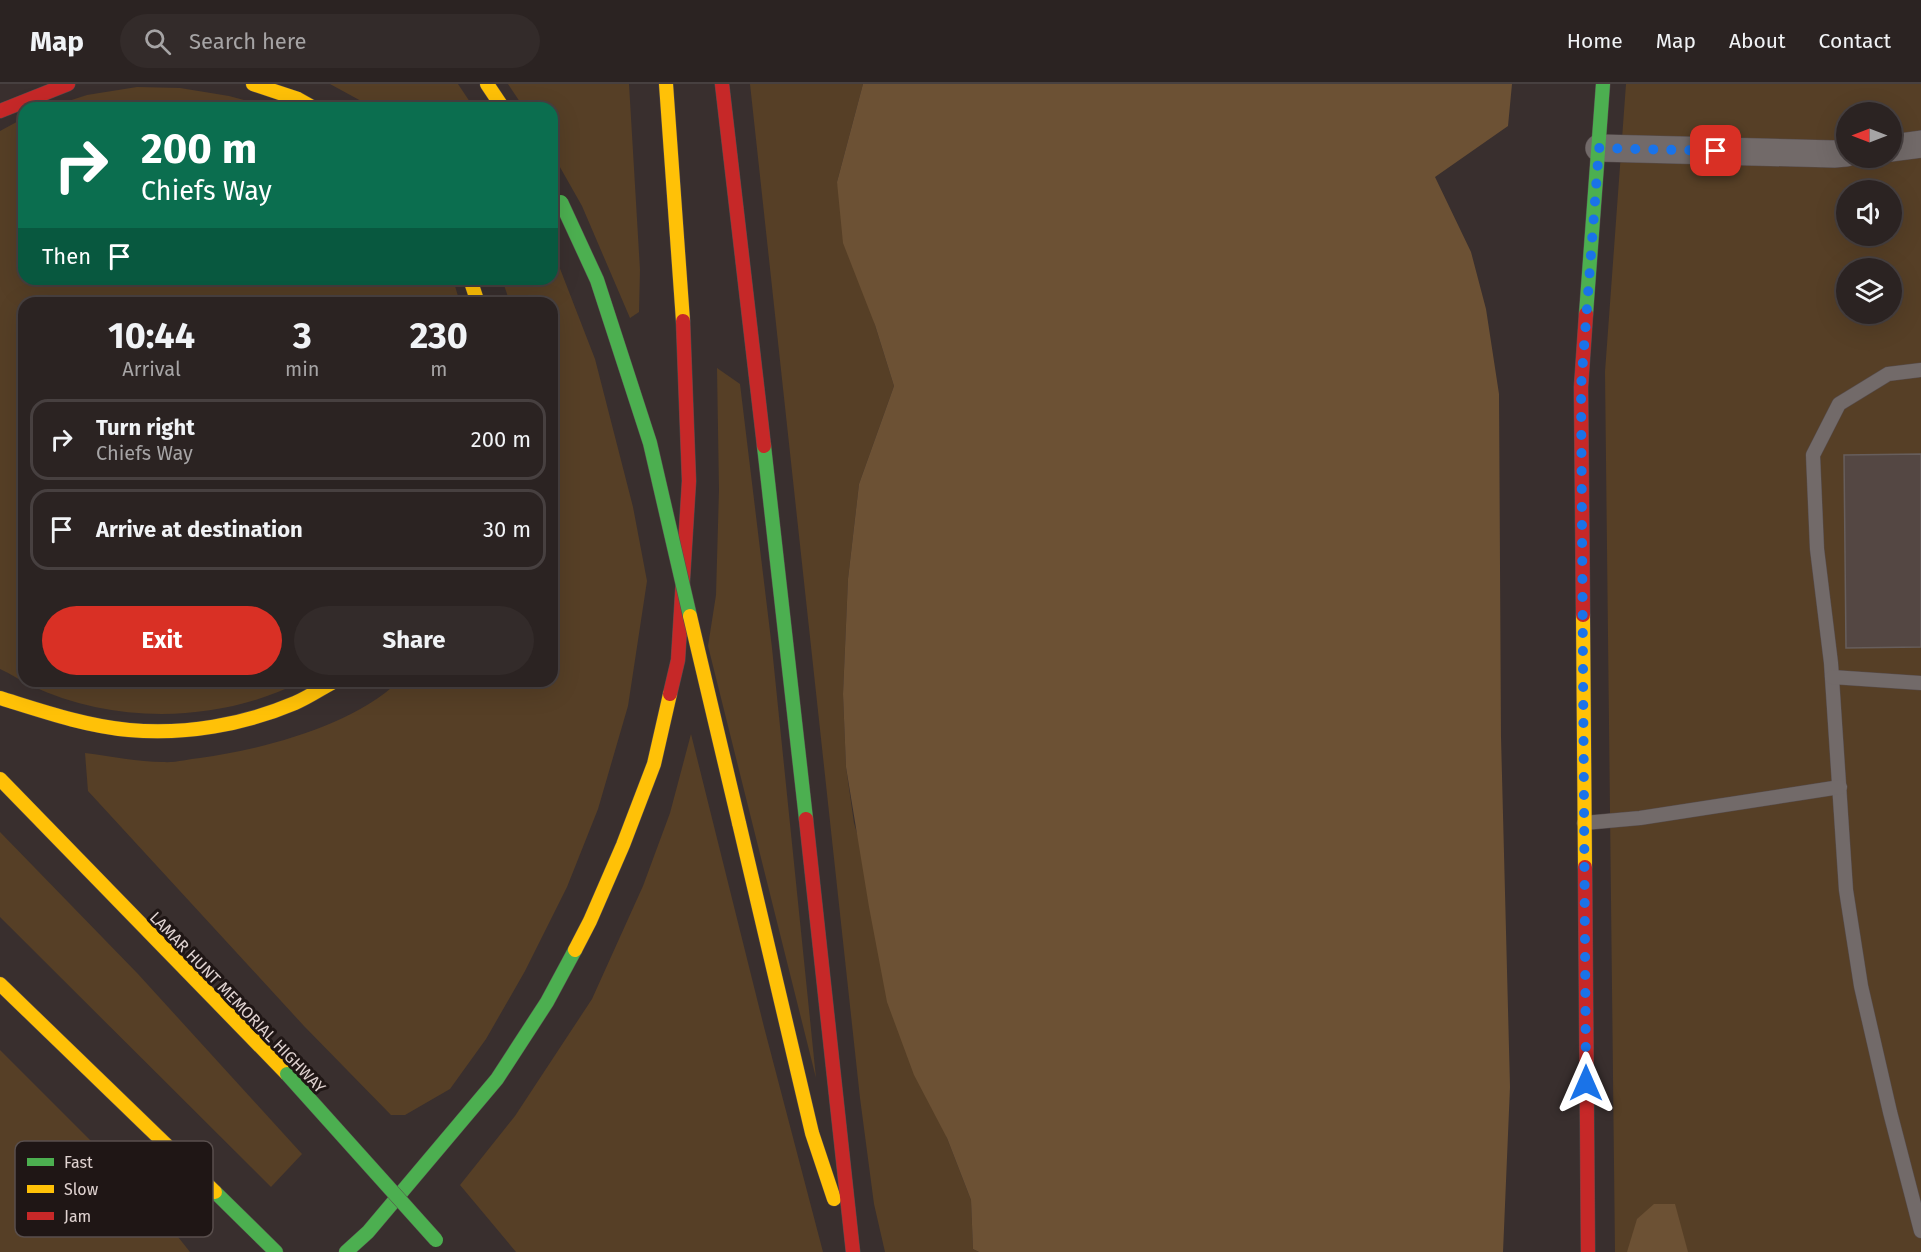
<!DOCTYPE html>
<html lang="en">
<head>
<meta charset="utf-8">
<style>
	body { margin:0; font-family:"Fira Sans",sans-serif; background:#332b2a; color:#f1f3f6; height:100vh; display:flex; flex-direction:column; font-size:22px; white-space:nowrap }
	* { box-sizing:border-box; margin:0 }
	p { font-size:20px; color:#a6a4a5 }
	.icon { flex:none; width:33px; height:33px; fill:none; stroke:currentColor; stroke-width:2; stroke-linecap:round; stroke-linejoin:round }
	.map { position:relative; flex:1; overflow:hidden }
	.side { position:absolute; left:18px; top:213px; width:540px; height:390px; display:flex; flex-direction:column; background:#2b2322; border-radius:18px; box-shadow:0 6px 24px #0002,0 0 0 2px #474040 }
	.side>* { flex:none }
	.hud { position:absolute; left:18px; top:18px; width:540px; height:183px; border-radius:18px; box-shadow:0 6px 24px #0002,0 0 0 2px #474040; background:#0b6e4f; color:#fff; overflow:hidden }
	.needle { width:39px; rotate:270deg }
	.fabs { position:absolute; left:1836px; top:18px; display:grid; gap:12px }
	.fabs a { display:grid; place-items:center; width:66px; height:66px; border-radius:50%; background:#2b2322; box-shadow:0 6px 24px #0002,0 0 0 2px #474040; font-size:30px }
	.pin { position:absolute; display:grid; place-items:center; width:51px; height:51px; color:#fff; margin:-26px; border-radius:12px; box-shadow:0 3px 9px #0006 }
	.me { position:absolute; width:66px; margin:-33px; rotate:0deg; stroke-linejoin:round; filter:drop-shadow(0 0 4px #0008) }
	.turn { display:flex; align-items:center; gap:21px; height:126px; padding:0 24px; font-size:27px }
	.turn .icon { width:78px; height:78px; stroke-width:2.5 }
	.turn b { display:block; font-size:42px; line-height:51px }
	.then { display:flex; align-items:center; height:57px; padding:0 24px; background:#0003; gap:12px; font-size:22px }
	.eta { display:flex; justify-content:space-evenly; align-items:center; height:102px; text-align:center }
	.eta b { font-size:36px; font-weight:700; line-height:42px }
	.button { display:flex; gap:12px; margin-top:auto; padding:12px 24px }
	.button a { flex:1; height:69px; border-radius:36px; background:#d93025; color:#fff; font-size:24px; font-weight:700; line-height:69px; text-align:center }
	.button a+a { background:#332b2a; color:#f1f3f6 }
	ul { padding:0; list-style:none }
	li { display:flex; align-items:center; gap:18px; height:81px; margin:0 12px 9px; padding:0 12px; border:3px solid #474040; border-radius:18px }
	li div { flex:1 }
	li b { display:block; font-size:22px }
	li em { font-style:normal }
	header { display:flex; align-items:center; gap:36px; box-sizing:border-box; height:84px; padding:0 30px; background:#2b2322; border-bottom:2px solid #474040 }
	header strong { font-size:28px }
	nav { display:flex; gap:33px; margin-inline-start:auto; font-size:21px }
	.search { width:420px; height:54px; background:#332b2a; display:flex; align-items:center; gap:15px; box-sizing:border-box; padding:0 21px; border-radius:33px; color:#a6a4a5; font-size:22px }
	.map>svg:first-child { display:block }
	.green { fill:#563f26; fill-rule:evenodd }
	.forest { fill:#6c5134 }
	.building { fill:#544743; stroke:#675e5c; stroke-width:1.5 }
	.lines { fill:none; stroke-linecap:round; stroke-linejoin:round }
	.lane-casing { stroke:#564c4c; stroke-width:15 }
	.street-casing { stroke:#564c4c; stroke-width:28 }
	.fast-casing { stroke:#564c4c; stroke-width:15 }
	.slow-casing { stroke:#564c4c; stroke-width:15 }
	.jam-casing { stroke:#564c4c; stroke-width:15 }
	.lane { stroke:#726a69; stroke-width:14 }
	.street { stroke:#726a69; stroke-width:27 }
	.fast { stroke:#4caf50; stroke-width:14 }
	.slow { stroke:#ffc107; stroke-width:14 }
	.jam { stroke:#c62828; stroke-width:14 }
	.fast-bridge-casing { stroke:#564c4c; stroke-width:15; stroke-linecap:butt }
	.slow-bridge-casing { stroke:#564c4c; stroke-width:15; stroke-linecap:butt }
	.fast-bridge { stroke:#4caf50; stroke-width:14 }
	.slow-bridge { stroke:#ffc107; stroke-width:14 }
	.route { stroke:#1a73e8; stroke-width:10; stroke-dasharray:0 18 }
	.labels { text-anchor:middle; stroke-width:6; stroke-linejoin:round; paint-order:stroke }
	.street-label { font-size:16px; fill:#e0d3d1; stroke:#1f1615 }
	.key { fill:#1f1615; stroke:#594f4d; stroke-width:1.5 }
	.key-label { font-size:16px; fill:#e0d3d1 }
</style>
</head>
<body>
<header>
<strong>Map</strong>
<div class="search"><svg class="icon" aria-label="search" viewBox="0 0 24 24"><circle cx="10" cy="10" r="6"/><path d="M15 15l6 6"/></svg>Search here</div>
<nav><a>Home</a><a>Map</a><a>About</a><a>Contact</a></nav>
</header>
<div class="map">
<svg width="1921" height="1168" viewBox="0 0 1921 1168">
	<rect width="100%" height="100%" fill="#392f2e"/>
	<g class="green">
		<path d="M330,0h128l16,24h-100z"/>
		<path d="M508,0h121l11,186 -1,42 -9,6 -48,-112 -30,-53v-45h-28z"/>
		<path d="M750,0h113l-26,98 38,143 19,61 -35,98 -11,95 -5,115 3,73 8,56 93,315 24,62 2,49 6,3h-94l-11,-48 -14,-106z"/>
		<path d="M1626,0h295v1168h-306l-10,-880zM1846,28h46v46h-46zM1846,106h46v46h-46zM1846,184h46v46h-46z"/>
		<path d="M137,3l43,1 49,8 44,12h-226l40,-13z"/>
		<path d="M24,34v161h429l7,24h-436v378h278c-81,42 -187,44 -270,5 -11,-5 -21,-12 -32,-17v-538z"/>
		<path d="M552,164l43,111 38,148 14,74 -19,125 -30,103 -31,78 -42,84 -39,68 -36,50 -45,26h-14l-87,-89 -216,-235 -3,-38c26,3 53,9 78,9 12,1 25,-3 37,-4 64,-9 152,-32 199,-77h153v-378h-42l-8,-24h50z"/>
		<path d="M717,284l23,16 32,264 44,430 -108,-432 8,-51 3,-105z"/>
		<path d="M691,650l73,293 59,225h-307l-56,-67 55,-69 77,-117 51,-113 27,-73z"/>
		<path d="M0,748l138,142 164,180 -31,33 -271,-270z"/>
		<path d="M0,966l143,143 47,59h-190z"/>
	</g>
	<g class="forest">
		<path d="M863,0h649l-4,42 -73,51 36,75 15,57 13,85 2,343 9,350 -7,165h-524l-6,-3 -2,-49 -24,-62 -33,-63 -27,-73 -18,-95 -23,-140 -3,-73 5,-115 11,-95 35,-98 -19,-61 -32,-82 -6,-61z"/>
		<path d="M1654,1120h21l13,48h-61l10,-33z"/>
	</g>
	<path class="building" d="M1921,370v193l-75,1 -2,-193z"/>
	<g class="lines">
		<defs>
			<g id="lane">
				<path d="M1921,286l-33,4 -49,30 -26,51 4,94 14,114 15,227 15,96 29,126 31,119"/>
				<path d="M1832,593l89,6"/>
				<path d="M1584,739l56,-5 200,-31"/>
			</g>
			<g id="street">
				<path d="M1599,64l235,6 12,-1"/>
				<path d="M1892,64l29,-4"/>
			</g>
			<g id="fast">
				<path d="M1586,230l17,-230"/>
				<path d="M764,362l42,373"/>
				<path d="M215,1108l61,60"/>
				<path d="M346,1168l22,-20 129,-153 50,-77 28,-52"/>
			</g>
			<g id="slow">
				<path d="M253,0l45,15 16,9"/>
				<path d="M487,0l16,24"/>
				<path d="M666,0l17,237"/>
				<path d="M470,195l8,24"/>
				<path d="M1583,531l2,252"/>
				<path d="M0,614c42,13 85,28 129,32 56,5 114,-5 166,-27 14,-6 27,-15 40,-22"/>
				<path d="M0,695l287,295"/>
				<path d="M739,739l73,310 22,66"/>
				<path d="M575,866l15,-29 33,-76 31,-81 16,-70"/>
				<path d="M0,900l215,208"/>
			</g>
			<g id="jam">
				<path d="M722,0l42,362"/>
				<path d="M0,27l68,-27"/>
				<path d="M1583,531l-2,-228 5,-73"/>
				<path d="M670,610l8,-34 11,-179 -6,-160"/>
				<path d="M806,735l47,433"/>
				<path d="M1585,783l3,385"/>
			</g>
		</defs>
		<use href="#lane" class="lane-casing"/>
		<use href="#street" class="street-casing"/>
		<use href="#fast" class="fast-casing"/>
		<use href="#slow" class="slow-casing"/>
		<use href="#jam" class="jam-casing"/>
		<use href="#lane" class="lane"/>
		<use href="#street" class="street"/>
		<use href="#fast" class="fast"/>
		<use href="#slow" class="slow"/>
		<use href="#jam" class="jam"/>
		<defs>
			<g id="fast-bridge">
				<path d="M561,118l36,78 53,163 40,173"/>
				<path d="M287,990l149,166"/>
			</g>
			<path id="slow-bridge" d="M690,532l49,207"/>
		</defs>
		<use href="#fast-bridge" class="fast-bridge-casing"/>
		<use href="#slow-bridge" class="slow-bridge-casing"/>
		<use href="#fast-bridge" class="fast-bridge"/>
		<use href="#slow-bridge" class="slow-bridge"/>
	</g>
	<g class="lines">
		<path class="route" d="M1586,999l-5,-696 18,-239 117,3"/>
	</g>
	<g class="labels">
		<g class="street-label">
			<text transform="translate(238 918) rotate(46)" y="6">LAMAR HUNT MEMORIAL HIGHWAY</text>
		</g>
	</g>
	<rect x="15" y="1057" width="198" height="96" rx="9" class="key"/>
	<rect x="27" y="1074" width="27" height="8" fill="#4caf50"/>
	<rect x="27" y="1101" width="27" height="8" fill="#ffc107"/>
	<rect x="27" y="1128" width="27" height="8" fill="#c62828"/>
	<g class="key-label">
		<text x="64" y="1084">Fast</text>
		<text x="64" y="1111">Slow</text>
		<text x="64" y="1138">Jam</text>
	</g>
</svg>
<div class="fabs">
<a><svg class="needle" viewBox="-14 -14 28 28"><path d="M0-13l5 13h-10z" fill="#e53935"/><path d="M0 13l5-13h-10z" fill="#a6a4a5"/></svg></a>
<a><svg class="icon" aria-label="sound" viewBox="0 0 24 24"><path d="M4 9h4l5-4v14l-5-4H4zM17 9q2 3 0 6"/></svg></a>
<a><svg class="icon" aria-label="layers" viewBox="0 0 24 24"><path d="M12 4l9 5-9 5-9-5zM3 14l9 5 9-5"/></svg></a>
</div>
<div class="pin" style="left:1716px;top:67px;background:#d93025"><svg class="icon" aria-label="arrive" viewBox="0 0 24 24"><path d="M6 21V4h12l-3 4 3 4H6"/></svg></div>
<svg class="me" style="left:1586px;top:999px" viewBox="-20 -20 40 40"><path d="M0-17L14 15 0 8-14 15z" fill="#1a73e8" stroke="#fff" stroke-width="4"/></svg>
<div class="hud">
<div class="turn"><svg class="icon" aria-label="right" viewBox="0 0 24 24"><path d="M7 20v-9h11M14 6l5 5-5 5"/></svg><div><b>200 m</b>Chiefs Way</div></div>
<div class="then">Then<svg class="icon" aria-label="arrive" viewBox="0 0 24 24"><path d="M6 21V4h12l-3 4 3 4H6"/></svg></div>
</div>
<section class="side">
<div class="eta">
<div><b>10:44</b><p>Arrival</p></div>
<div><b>3</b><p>min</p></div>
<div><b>230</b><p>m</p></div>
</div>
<ul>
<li><svg class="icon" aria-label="right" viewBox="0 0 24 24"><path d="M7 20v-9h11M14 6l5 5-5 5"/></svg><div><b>Turn right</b><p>Chiefs Way</p></div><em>200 m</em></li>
<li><svg class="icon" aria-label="arrive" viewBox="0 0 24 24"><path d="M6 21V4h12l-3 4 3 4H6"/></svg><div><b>Arrive at destination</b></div><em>30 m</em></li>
</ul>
<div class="button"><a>Exit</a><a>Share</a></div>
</section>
</div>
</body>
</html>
